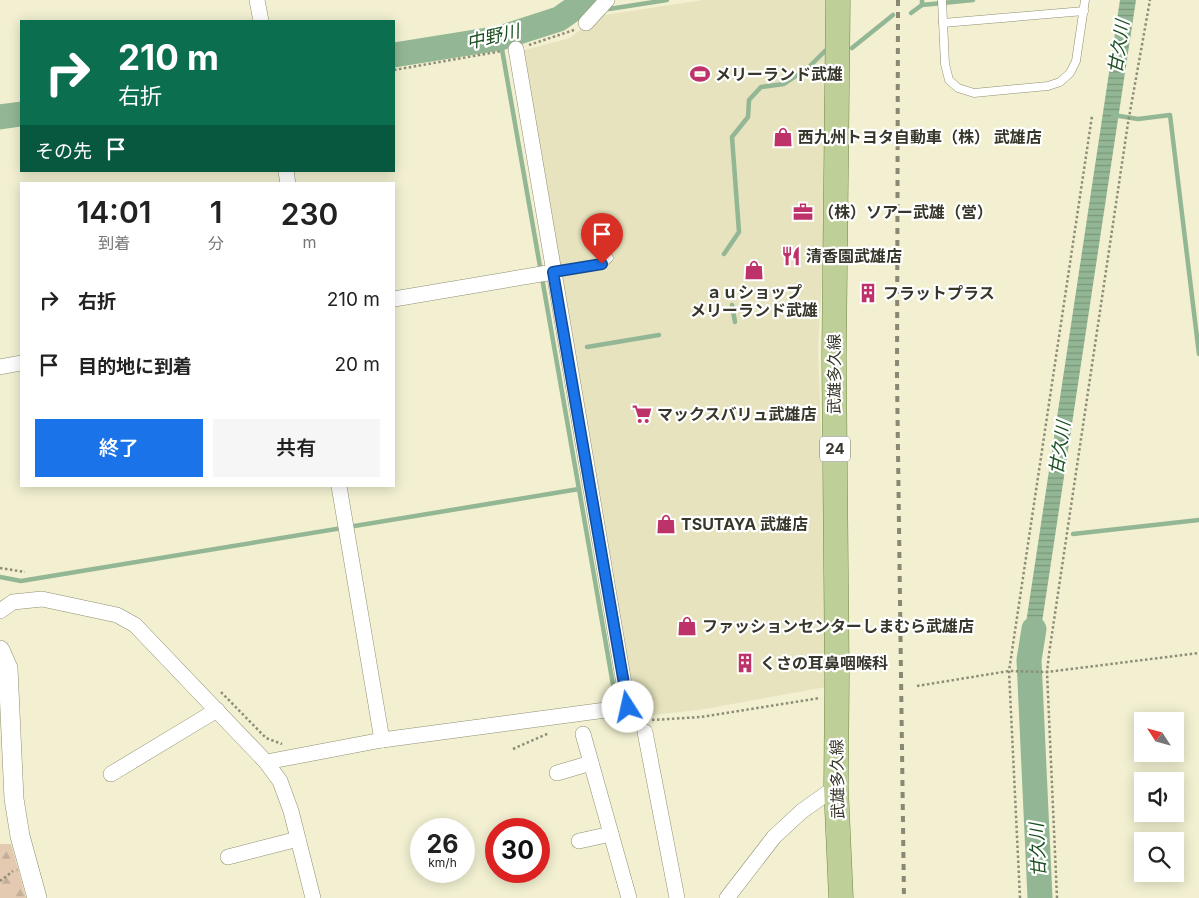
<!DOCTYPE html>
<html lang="ja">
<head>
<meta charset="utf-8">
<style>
	body { margin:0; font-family:Inter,"Noto Sans JP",sans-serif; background:#f6f6f6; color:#222; height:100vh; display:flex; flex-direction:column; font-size:19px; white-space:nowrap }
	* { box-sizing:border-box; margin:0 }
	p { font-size:16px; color:#767676 }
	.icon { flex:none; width:28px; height:28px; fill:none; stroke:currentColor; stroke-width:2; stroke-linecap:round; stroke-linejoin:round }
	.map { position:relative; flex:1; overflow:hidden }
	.details { position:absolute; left:20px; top:182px; width:375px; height:305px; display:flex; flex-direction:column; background:#fff; border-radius:0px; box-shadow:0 2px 12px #0003 }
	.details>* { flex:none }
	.top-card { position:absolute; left:20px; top:20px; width:375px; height:152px; border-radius:0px; box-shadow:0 2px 12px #0003; background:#0b6e4f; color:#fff; overflow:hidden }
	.needle { width:32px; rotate:306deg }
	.controls { position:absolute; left:1134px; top:712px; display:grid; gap:10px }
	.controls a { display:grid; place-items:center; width:50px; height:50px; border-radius:0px; background:#fff; box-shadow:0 2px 12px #0003; font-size:25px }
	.speed { position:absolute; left:410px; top:818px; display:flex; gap:10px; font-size:25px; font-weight:700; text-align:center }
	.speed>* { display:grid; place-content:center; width:65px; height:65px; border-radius:50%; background:#fff; box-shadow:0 2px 12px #0003; line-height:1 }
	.speed small { font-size:12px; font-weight:400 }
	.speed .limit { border:8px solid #d22; background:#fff; color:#111 }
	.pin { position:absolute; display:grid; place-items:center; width:42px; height:42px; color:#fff; margin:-51px -21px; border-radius:50% 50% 50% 0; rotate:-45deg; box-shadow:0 0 5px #0007 }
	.pin .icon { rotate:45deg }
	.me { position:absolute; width:55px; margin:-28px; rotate:350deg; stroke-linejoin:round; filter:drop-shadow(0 0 4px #0008) }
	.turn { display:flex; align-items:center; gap:18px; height:105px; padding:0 15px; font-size:22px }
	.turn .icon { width:65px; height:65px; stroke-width:2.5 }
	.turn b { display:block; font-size:35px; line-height:42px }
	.then { display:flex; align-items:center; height:48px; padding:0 15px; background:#0003; gap:10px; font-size:19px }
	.eta { display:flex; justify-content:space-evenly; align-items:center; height:85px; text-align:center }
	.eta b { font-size:30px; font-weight:600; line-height:35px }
	.primary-button { display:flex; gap:10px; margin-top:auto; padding:10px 15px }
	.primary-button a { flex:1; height:58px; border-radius:0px; background:#1a73e8; color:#fff; font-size:20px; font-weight:600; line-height:58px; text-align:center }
	.primary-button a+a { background:#f6f6f6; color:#222 }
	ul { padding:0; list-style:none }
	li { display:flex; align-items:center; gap:15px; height:65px; padding:0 15px }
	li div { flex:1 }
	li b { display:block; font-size:19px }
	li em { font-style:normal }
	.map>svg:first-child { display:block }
	.built { fill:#e6e3be }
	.forest { fill:url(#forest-firs) }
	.water { fill:url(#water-rules) }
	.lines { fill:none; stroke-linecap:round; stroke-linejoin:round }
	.stream { stroke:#93b794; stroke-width:4.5 }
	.river { stroke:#93b794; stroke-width:25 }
	.service-casing { stroke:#908f72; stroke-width:9 }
	.minor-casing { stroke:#908f72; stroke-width:16 }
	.tertiary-casing { stroke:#908f72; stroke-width:20 }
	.primary-casing { stroke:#728645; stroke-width:25 }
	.path { stroke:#8e8d78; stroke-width:2.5; stroke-dasharray:2.5 2.5; stroke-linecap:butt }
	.service { stroke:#fff; stroke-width:8 }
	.minor { stroke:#fff; stroke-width:15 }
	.tertiary { stroke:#fff; stroke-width:19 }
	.primary { stroke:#bed098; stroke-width:24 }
	.rail { stroke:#8a8874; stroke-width:4; stroke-dasharray:6 6; stroke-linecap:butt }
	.route-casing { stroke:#114b97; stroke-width:12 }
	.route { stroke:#1a73e8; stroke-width:9 }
	.labels { text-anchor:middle; stroke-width:4.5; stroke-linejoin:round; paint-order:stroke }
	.shield { fill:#fff; stroke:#73726a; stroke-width:1 }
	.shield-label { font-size:15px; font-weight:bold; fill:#37362a }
	.poi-label { font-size:16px; font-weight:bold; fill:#37362a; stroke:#fff; text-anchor:start }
	.street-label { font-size:16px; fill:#37362a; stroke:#fff }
	.water-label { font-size:18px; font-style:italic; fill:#1b5021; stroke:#fff }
</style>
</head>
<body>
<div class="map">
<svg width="1199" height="898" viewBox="0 0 1199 898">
	<defs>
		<pattern id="forest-firs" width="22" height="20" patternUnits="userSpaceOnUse" patternTransform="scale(1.25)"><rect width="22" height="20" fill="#e5cab2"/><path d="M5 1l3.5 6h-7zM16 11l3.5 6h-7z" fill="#c5ae99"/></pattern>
		<pattern id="water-rules" width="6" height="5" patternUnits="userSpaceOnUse" patternTransform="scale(1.25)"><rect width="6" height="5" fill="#93b794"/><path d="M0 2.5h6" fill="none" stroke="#799679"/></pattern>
	</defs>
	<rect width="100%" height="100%" fill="#f2f0d1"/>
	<path class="built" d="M703,0h123v208l-8,140 7,197 1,142 -127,23 -64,7 -114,-666 49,-13 28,-22z"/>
	<path class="forest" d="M0,844h11l15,54h-26z"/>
	<path class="water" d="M1120,0h16l-100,662 -16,1z"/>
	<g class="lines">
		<g class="stream">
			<path d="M922,0v5l51,-5"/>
			<path d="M609,9l58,-9"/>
			<path d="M911,13l11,-8"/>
			<path d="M852,48l41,-33"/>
			<path d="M1113,115l25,4 32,-4 29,239"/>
			<path d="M724,254l15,-22 -7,-95 16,-20 1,-17 12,-13 23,-3 24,-16 17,-17"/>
			<path d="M732,305l3,17"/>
			<path d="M587,347l72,-12"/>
			<path d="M579,489l36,207"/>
			<path d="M1073,534l126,-14"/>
			<path d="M0,577l21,4 558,-92 -79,-451"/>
		</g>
		<g class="river">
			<path d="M394,55l106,-17 59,-19 27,-19"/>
			<path d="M0,117l21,-3"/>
			<path d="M1034,629l-5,31 11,238"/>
		</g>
		<defs>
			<g id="service">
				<path d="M942,0l3,64 4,16 9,8 16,5 74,-7 12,-4 10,-9 6,-12 9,-61"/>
				<path d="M943,23l141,-12"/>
				<path d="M553,272l49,-8 7,-6"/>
			</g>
			<g id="minor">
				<path d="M257,0l4,21"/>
				<path d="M586,23l21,-23"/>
				<path d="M286,171l2,13"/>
				<path d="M394,299l159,-27"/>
				<path d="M0,367l21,-4"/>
				<path d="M339,486l43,254"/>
				<path d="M0,611l13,-9 29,-3 75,16 18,10 131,137 14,19 11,30 22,87"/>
				<path d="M645,732l32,166"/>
				<path d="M583,734l46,164"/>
				<path d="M266,762l116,-22 246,-33 -112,-658"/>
				<path d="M557,773l34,-10"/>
				<path d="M111,774l106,-64"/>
				<path d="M579,841l32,-7"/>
				<path d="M228,857l70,-18"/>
				<path d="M727,898l47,-61 28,-26 34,-24"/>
			</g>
			<path id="tertiary" d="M0,650l8,18 6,131 6,37 17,62"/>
			<path id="primary" d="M838,0l-4,356 3,320 -1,111 5,111"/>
		</defs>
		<use href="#service" class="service-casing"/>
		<use href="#minor" class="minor-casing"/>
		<use href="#tertiary" class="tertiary-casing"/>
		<use href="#primary" class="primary-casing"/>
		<g class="path">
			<path d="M529,45l45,-15"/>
			<path d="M394,70l108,-19"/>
			<path d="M0,568l25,4"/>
			<path d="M917,686l92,-15 38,1 152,-19"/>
			<path d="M221,692l45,46 16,6"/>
			<path d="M652,720l49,-3 119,-19"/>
			<path d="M513,749l36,-16"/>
			<path d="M0,881l13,-10"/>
			<path d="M1020,898l-11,-227 83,-555"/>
			<path d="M1057,898l-10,-226 2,-18 79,-531 22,-123"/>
		</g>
		<use href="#service" class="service"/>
		<use href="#minor" class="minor"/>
		<use href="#tertiary" class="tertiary"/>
		<use href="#primary" class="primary"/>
		<path class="rail" d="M898,0l-1,377 7,521"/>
	</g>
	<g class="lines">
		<defs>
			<path id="route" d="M602,264l-49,8 75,435"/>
		</defs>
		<use href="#route" class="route-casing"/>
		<use href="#route" class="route"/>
	</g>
	<defs>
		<symbol id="stadium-bare" viewBox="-9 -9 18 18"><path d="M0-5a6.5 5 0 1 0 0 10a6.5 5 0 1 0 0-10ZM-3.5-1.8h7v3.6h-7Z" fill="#bd3268" stroke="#fff" stroke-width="2.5" paint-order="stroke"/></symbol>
		<symbol id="shop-bare" viewBox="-9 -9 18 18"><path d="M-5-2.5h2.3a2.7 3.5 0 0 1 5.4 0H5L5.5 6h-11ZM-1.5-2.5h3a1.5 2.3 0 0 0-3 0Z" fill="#bd3268" stroke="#fff" stroke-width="2.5" paint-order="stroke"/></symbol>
		<symbol id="office-bare" viewBox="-9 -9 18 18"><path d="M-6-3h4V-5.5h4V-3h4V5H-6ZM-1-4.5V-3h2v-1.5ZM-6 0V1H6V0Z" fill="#bd3268" stroke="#fff" stroke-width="2.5" paint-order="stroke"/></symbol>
		<symbol id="restaurant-bare" viewBox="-9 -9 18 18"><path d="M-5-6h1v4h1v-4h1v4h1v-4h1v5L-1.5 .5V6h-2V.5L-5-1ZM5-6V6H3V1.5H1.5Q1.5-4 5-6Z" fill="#bd3268" stroke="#fff" stroke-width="2.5" paint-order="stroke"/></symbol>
		<symbol id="building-bare" viewBox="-9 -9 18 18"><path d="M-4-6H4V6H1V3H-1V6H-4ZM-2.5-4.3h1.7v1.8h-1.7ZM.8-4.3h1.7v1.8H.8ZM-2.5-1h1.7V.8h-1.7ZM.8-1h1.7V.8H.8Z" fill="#bd3268" stroke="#fff" stroke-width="2.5" paint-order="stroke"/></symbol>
		<symbol id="supermarket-bare" viewBox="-9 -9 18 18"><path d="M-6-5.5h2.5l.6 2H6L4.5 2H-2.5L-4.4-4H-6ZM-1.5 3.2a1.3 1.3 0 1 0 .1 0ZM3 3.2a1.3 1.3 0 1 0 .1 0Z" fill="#bd3268" stroke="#fff" stroke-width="2.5" paint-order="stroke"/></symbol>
	</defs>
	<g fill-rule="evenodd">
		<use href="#stadium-bare" x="686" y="60" width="28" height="28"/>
		<use href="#shop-bare" x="769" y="123" width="28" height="28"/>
		<use href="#office-bare" x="789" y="198" width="28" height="28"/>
		<use href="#restaurant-bare" x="777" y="242" width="28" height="28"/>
		<use href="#shop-bare" x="740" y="256" width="28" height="28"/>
		<use href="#building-bare" x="854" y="279" width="28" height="28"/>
		<use href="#supermarket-bare" x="628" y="400" width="28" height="28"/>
		<use href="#shop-bare" x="652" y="510" width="28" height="28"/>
		<use href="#shop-bare" x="673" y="612" width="28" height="28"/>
		<use href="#building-bare" x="731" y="649" width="28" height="28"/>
	</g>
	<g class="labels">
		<rect class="shield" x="820" y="436.5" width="30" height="25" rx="4"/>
		<g class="shield-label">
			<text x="835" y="454">24</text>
		</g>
		<g class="poi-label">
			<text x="715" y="80">メリーランド武雄</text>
			<text x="798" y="143">西九州トヨタ自動車（株） 武雄店</text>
			<text x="818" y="218">（株）ソアー武雄（営）</text>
			<text x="806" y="262">清香園武雄店</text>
			<text x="754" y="298" text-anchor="middle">ａｕショップ<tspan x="754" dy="18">メリーランド武雄</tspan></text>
			<text x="883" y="299">フラットプラス</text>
			<text x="657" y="420">マックスバリュ武雄店</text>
			<text x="681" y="530">TSUTAYA 武雄店</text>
			<text x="702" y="632">ファッションセンターしまむら武雄店</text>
			<text x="760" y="669">くさの耳鼻咽喉科</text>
		</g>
		<g class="street-label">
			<text transform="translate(834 374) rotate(-90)" y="6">武雄多久線</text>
			<text transform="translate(837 779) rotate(-91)" y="6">武雄多久線</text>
		</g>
		<g class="water-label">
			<text transform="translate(493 37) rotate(-13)" y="6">中野川</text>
			<text transform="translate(1119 47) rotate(-82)" y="6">甘久川</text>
			<text transform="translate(1060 448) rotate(-82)" y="6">甘久川</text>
			<text transform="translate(1038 850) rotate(-93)" y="6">甘久川</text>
		</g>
	</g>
</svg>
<div class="controls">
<a><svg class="needle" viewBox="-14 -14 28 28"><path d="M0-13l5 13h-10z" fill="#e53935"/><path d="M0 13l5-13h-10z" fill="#767676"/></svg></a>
<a><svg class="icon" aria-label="sound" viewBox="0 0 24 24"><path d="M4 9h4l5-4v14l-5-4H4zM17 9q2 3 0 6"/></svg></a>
<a><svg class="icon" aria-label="search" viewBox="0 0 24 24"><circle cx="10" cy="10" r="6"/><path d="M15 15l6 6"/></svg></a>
</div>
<div class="speed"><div>26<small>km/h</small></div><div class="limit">30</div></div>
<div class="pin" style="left:602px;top:264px;background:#d93025"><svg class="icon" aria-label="arrive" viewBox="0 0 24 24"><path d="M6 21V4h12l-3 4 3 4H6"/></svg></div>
<svg class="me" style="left:628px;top:707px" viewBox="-20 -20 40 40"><circle r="19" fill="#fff"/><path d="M0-13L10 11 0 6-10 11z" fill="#1a73e8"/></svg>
<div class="top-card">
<div class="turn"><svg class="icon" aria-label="right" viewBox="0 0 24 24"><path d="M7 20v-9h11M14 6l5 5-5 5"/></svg><div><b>210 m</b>右折</div></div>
<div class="then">その先<svg class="icon" aria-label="arrive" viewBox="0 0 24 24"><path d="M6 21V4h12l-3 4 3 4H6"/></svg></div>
</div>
<section class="details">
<div class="eta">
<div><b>14:01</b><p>到着</p></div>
<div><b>1</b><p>分</p></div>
<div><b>230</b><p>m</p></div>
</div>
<ul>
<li><svg class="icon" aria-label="right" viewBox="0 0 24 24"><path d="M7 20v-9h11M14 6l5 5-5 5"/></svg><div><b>右折</b></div><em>210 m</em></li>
<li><svg class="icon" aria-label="arrive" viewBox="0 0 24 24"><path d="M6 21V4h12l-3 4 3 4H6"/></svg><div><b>目的地に到着</b></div><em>20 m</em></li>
</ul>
<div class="primary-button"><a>終了</a><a>共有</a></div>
</section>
</div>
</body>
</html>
